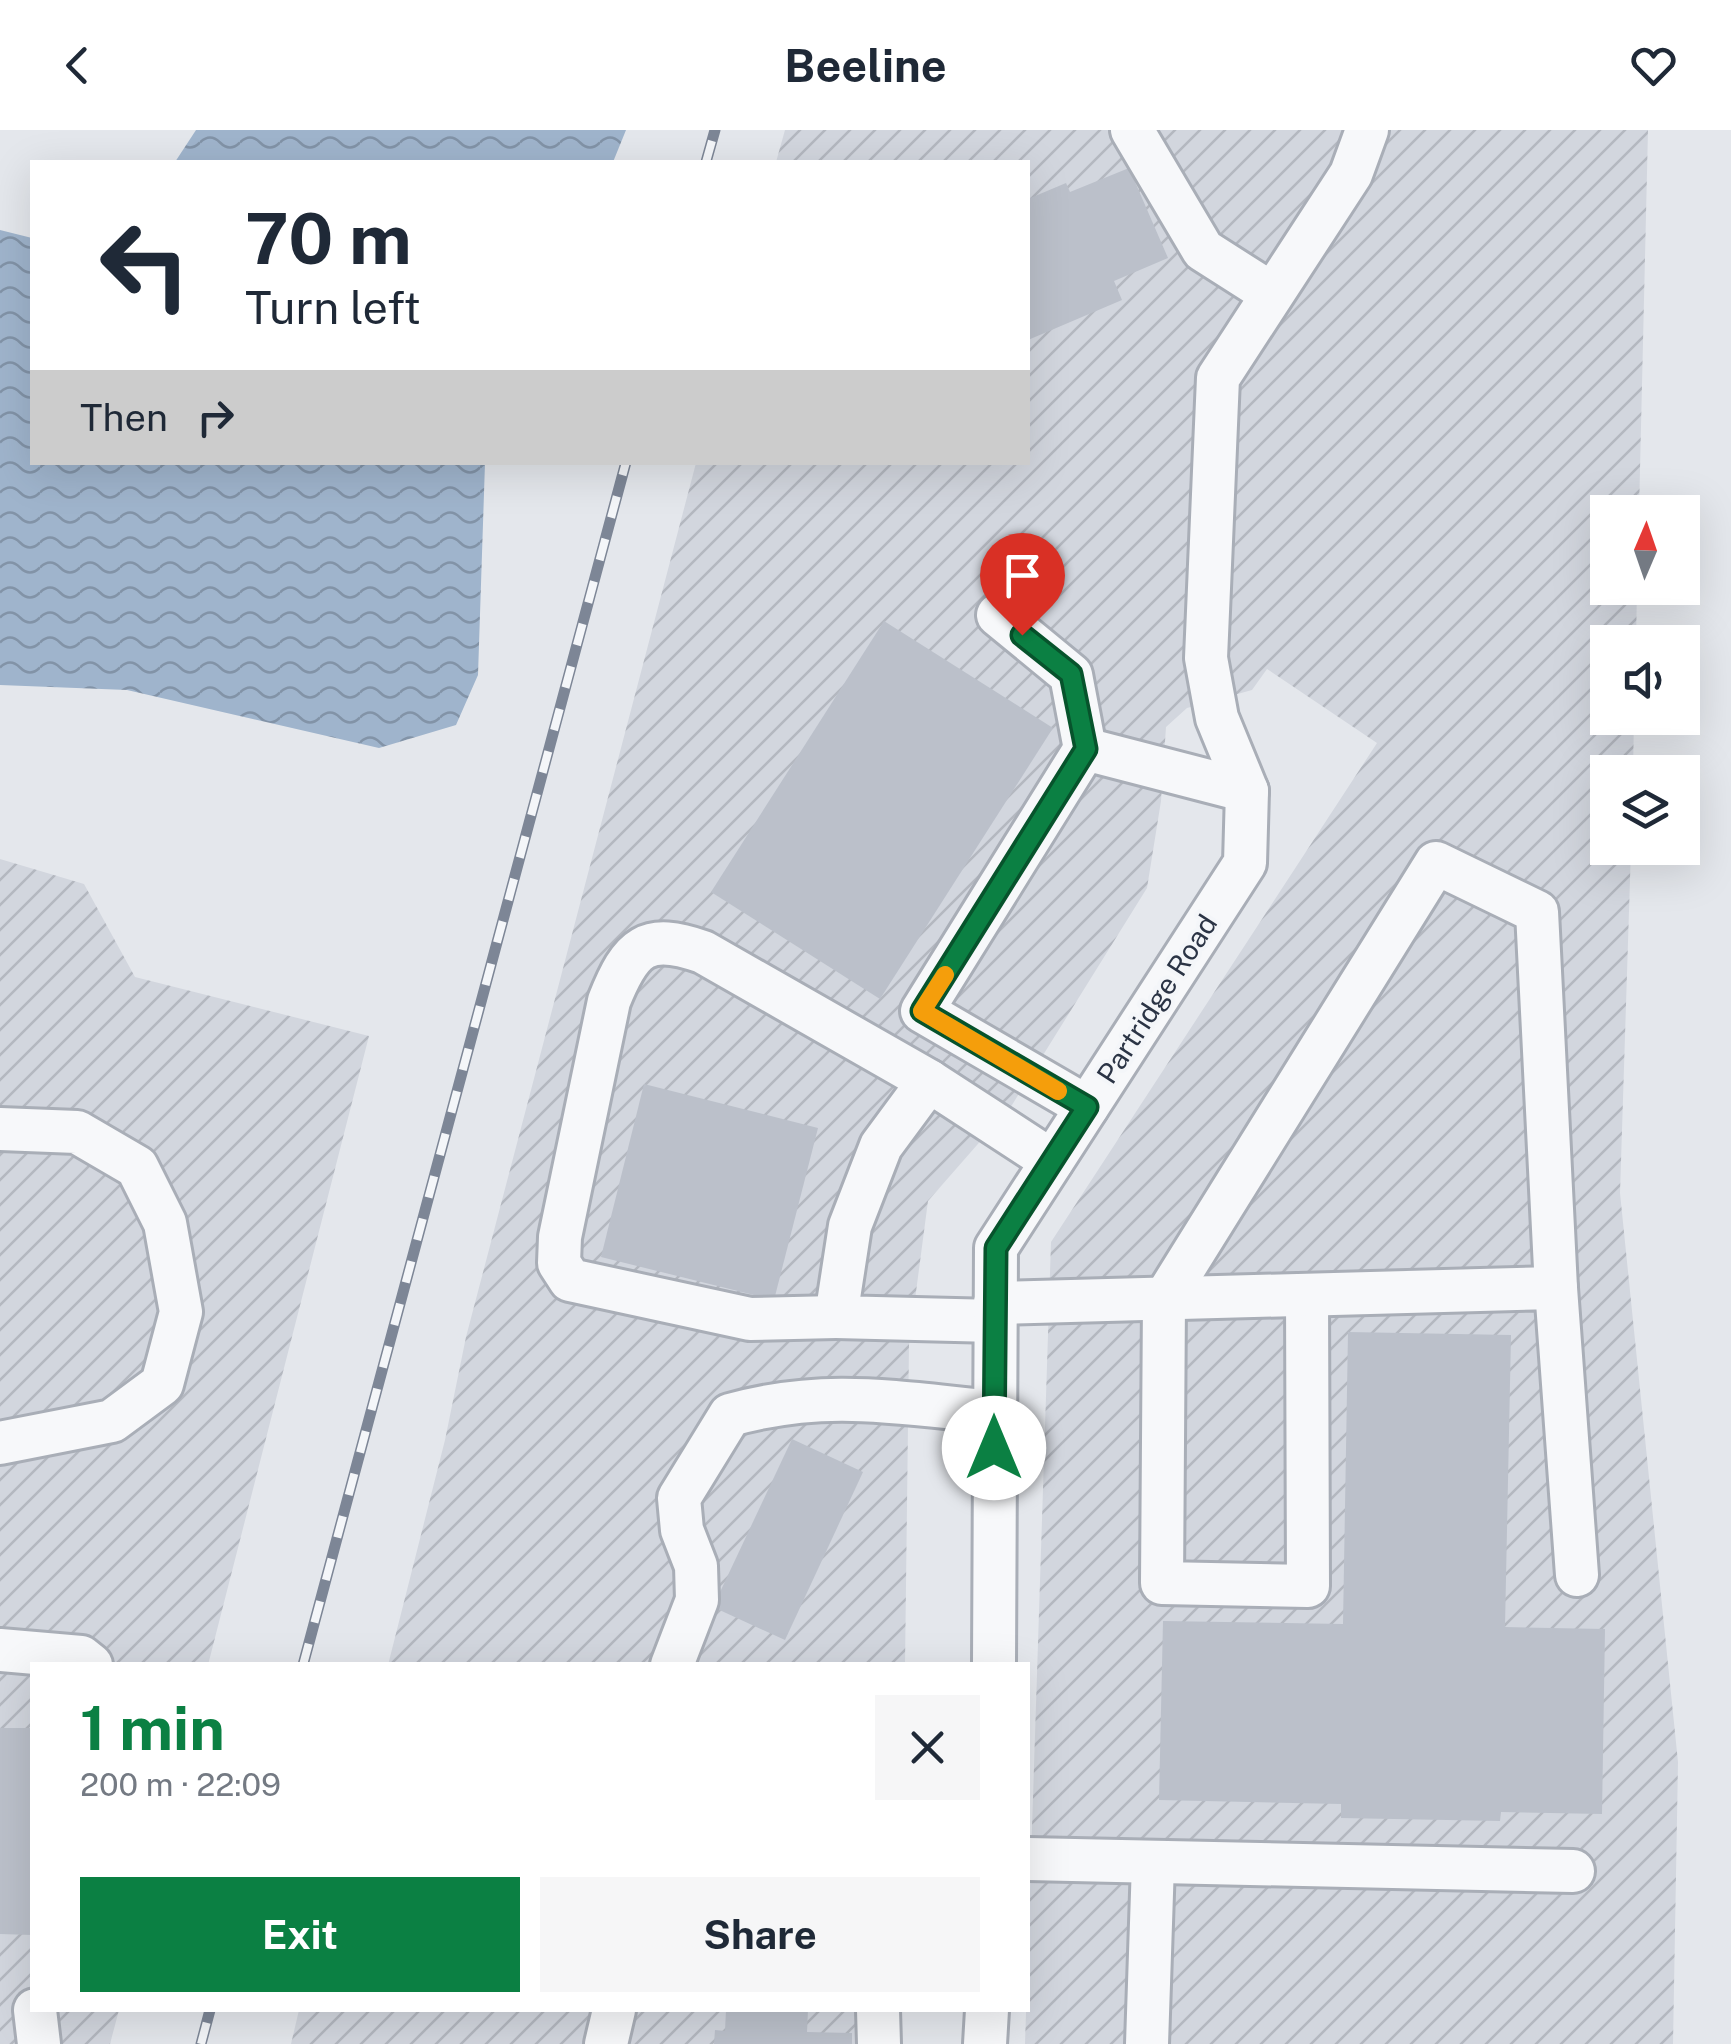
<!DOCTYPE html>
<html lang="en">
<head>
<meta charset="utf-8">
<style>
	body { margin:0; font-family:"Public Sans",sans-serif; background:#f6f6f7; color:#1f2937; height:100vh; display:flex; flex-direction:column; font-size:38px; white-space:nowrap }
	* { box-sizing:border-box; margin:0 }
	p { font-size:32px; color:#747a83 }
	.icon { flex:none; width:55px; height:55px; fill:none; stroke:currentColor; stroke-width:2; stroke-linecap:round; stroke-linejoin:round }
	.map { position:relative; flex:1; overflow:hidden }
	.side { position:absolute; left:30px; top:1532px; width:1000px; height:350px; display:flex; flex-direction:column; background:#fff; border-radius:0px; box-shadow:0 10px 40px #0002 }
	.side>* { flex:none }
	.banner { position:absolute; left:30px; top:30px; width:1000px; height:305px; border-radius:0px; box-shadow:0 10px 40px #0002; background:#fff; color:#1f2937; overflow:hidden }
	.needle { width:65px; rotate:2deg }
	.tools { position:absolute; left:1590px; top:365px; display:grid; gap:20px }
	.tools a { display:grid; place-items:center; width:110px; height:110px; border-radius:0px; background:#fff; box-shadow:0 10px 40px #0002; font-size:50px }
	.pin { position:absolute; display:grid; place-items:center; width:85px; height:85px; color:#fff; margin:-102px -42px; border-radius:50% 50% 50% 0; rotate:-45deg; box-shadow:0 0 10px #0007 }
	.pin .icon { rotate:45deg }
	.me { position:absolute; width:110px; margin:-55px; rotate:0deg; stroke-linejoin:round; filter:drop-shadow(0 0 8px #0008) }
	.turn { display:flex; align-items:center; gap:35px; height:210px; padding:0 50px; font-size:45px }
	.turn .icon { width:130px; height:130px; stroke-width:2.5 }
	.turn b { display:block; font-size:70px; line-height:85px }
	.then { display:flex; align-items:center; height:95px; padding:0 50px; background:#0003; gap:20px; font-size:38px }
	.round { display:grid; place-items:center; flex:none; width:105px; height:105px; border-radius:0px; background:#f6f6f7 }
	.overview { display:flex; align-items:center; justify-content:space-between; height:170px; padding:0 50px }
	h1 { font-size:60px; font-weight:700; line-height:75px; color:#0b8043 }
	.button { display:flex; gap:20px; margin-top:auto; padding:20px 50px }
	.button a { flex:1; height:115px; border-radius:0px; background:#0b8043; color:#fff; font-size:40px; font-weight:700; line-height:115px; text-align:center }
	.button a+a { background:#f6f6f7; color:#1f2937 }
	header { display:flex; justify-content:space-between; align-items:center; height:130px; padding:0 50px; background:#fff; font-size:45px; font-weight:700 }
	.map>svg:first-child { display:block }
	.industrial { fill:url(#industrial-furrows) }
	.water { fill:url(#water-waves) }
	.building { fill:#bbc0ca }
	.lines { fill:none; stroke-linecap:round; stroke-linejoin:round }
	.minor-casing { stroke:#a9aeb7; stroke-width:48 }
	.minor { stroke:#f7f8fa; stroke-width:42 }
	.rail-casing { stroke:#7d8696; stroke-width:11 }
	.rail { stroke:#f4f6f9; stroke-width:8; stroke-dasharray:22; stroke-linecap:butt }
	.route-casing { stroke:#07532c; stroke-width:25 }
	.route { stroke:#0b8043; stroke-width:18 }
	.slow { stroke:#f59e0b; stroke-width:18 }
	.labels { text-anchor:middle; stroke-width:8; stroke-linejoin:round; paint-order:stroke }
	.street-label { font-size:28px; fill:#2b3445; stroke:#f4f6f9 }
</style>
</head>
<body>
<header><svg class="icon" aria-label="back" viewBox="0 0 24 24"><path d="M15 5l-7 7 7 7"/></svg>Beeline<svg class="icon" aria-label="heart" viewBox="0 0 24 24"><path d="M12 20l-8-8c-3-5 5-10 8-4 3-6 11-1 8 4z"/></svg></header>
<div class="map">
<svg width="1731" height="1914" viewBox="0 0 1731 1914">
	<defs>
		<pattern id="industrial-furrows" width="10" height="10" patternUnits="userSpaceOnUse" patternTransform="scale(2.5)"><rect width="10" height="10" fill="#d2d6de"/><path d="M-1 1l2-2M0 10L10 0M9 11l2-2" fill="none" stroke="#b4b8c0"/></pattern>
		<pattern id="water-waves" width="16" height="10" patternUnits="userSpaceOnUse" patternTransform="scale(2.5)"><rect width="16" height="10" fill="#9fb4cc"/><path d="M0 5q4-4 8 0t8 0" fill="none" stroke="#8293a7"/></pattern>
	</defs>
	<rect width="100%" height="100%" fill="#e4e7ec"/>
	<g class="industrial">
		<path d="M785,0h863l-9,382h-31v76h29l-1,54h-28v76h26l-1,54h-25v76h23l-11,345 58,569 -5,282h-648l26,-802 326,-499 -110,-74 -15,21 -65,18 -21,19 -5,74 -14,87 -135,217 -84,96 -19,144 -4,320h-517l57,-225 21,-103 230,-874 332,-1v-300h-252z"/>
		<path d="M0,729l84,25 51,93 234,59 -161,629h-176v345h87l-9,34h-110z"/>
		<path d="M299,1880h600l-1,34h-607z"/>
	</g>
	<g class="water">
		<path d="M196,0h430l-13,32h-438z"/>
		<path d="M0,100l32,8v224l453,1 -7,212 -22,50 -77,23 -252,-58 -127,-5z"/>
	</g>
	<g class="building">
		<path d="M1129,38l39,90 -54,23 8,19 -94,40v-141l38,-16 4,9z"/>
		<path d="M884,491l169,107 -173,271 -169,-107z"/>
		<path d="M644,954l174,44 -44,172 -173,-43z"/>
		<path d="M1348,1202l163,3 -6,292 100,2 -3,185 -101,-2 -1,9 -159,-3v-14l-182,-4 4,-179 180,3z"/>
		<path d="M792,1309l71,33 -78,168 -72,-33z"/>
		<path d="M0,1598h32v207l-32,-1z"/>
		<path d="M726,1880h82l-1,22 45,1v11h-138l1,-14 10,1z"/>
	</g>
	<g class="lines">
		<defs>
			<g id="minor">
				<path d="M1132,0l71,120 69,44"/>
				<path d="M998,485l73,60 14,74"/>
				<path d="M1087,977l-165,-96 163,-262 162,42"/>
				<path d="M0,999l77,3 60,35 28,56 16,89 -19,72 -50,37 -112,22"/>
				<path d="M1307,1165l1,291 -146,-3 2,-283 272,-437 101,49 19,376"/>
				<path d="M995,1173l561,-15 21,287"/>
				<path d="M836,1187l-86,2 -180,-39 -11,-17 1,-26 49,-236c22,-55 37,-69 94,-49l226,129"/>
				<path d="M995,1191l-159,-4 14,-91 31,-80 48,-65 123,80"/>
				<path d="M0,1520l81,7 10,8"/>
				<path d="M672,1535l25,-65 -1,-34 -14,-36 -3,-32 51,-83c96,-27 168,-12 265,-3"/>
				<path d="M994,1535l2,-417 249,-385 2,-72 -30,-73 -11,-60 12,-280 133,-204 16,-44"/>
				<path d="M1028,1729l545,12"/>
				<path d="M35,1880l4,34"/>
				<path d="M878,1880l1,34"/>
				<path d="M606,1914l8,-34"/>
				<path d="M985,1914l2,-34"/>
				<path d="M1147,1914l6,-181"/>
			</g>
		</defs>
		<use href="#minor" class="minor-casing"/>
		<use href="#minor" class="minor"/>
		<defs>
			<g id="rail">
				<path d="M706,32l9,-32"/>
				<path d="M303,1535l323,-1203"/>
				<path d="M201,1914l9,-34"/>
			</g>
		</defs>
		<use href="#rail" class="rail-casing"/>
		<use href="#rail" class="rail"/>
	</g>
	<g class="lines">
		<defs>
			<path id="route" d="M994,1318l2,-200 91,-141 -165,-96 164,-262 -15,-75 -49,-39"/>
		</defs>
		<use href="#route" class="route-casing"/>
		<use href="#route" class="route"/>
		<path class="slow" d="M945,845l-23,36 136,80"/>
	</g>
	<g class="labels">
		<g class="street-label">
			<text transform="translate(1157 869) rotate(-57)" y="10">Partridge Road</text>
		</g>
	</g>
</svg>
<div class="tools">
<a><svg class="needle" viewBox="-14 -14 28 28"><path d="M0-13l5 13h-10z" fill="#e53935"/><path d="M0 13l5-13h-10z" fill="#747a83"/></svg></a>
<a><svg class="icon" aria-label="sound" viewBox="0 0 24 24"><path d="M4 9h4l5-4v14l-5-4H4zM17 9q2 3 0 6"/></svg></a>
<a><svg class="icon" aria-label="layers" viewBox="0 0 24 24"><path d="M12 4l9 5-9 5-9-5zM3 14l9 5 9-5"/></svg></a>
</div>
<div class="pin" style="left:1022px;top:505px;background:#d93025"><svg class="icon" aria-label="arrive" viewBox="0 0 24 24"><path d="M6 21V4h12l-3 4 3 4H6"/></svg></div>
<svg class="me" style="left:994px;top:1318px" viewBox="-20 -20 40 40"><circle r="19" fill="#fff"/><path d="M0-13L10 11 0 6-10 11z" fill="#0b8043"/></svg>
<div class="banner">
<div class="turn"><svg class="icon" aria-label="left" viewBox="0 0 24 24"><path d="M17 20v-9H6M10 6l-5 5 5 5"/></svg><div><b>70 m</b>Turn left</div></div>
<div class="then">Then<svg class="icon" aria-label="right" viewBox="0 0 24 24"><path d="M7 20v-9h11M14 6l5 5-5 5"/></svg></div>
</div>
<section class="side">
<div class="overview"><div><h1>1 min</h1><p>200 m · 22:09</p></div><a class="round"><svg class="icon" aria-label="close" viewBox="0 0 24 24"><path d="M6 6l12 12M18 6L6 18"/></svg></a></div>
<div class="button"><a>Exit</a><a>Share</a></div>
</section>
</div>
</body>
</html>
